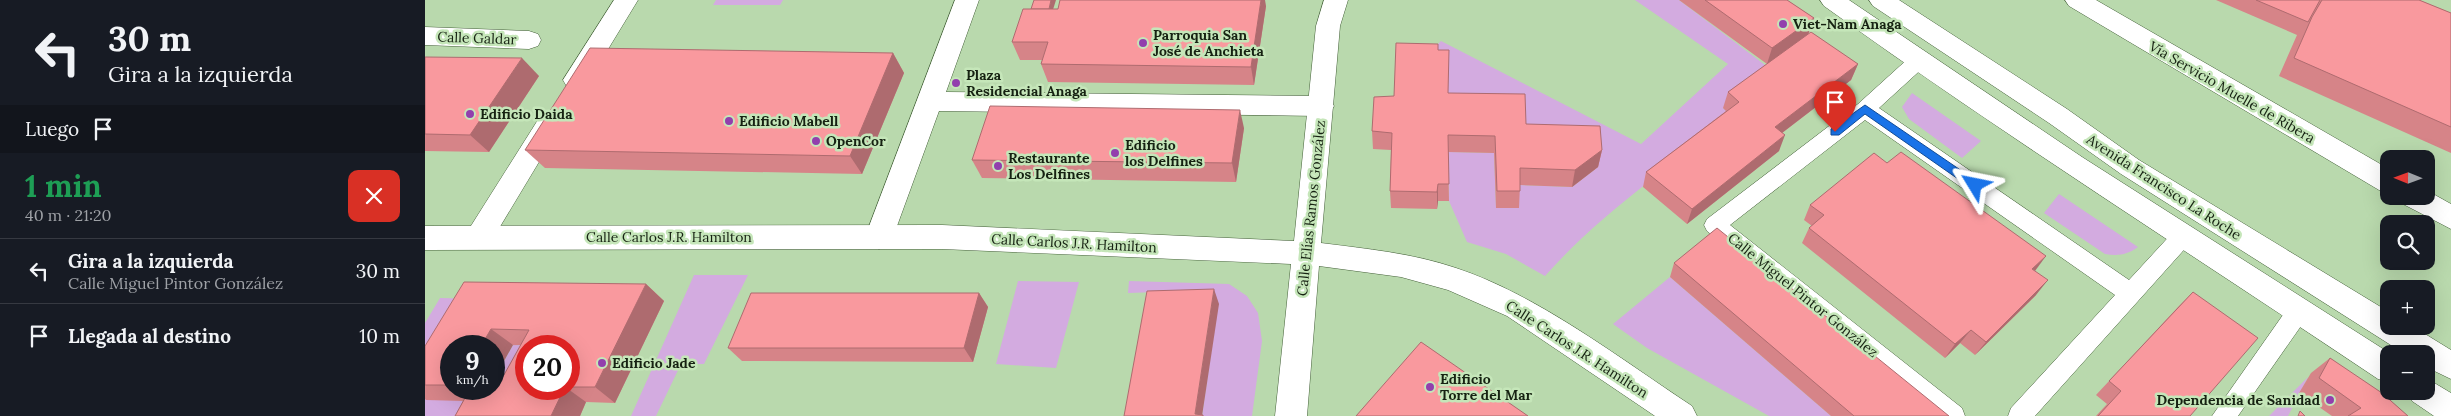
<!DOCTYPE html>
<html lang="es">
<head>
<meta charset="utf-8">
<style>
	body { margin:0; font-family:Lora,serif; background:#20242c; color:#f1f3f6; height:100vh; display:flex; flex-direction:column; font-size:19px; white-space:nowrap }
	* { box-sizing:border-box; margin:0 }
	p { font-size:16px; color:#9ea1a6 }
	.icon { flex:none; width:28px; height:28px; fill:none; stroke:currentColor; stroke-width:2; stroke-linecap:round; stroke-linejoin:round }
	.map { position:relative; flex:1; overflow:hidden }
	.drawer { display:flex; flex-direction:column; background:#171b24; width:425px }
	.drawer>* { flex:none }
	.hud { background:#171b24; color:#f1f3f6; overflow:hidden }
	.needle { width:32px; rotate:271deg }
	.buttons { position:absolute; left:1955px; top:150px; display:grid; gap:10px }
	.buttons a { display:grid; place-items:center; width:55px; height:55px; border-radius:10px; background:#171b24; box-shadow:0 5px 20px #0002; font-size:25px }
	.speed { position:absolute; left:15px; top:335px; display:flex; gap:10px; font-size:25px; font-weight:700; text-align:center }
	.speed>* { display:grid; place-content:center; width:65px; height:65px; border-radius:50%; background:#171b24; box-shadow:0 5px 20px #0002; line-height:1 }
	.speed small { font-size:12px; font-weight:400 }
	.speed .limit { border:8px solid #d22; background:#fff; color:#111 }
	.pin { position:absolute; display:grid; place-items:center; width:42px; height:42px; color:#fff; margin:-51px -21px; border-radius:50% 50% 50% 0; rotate:-45deg; box-shadow:0 0 5px #0007 }
	.pin .icon { rotate:45deg }
	.me { position:absolute; width:55px; margin:-28px; rotate:305deg; stroke-linejoin:round; filter:drop-shadow(0 0 4px #0008) }
	.turn { display:flex; align-items:center; gap:18px; height:105px; padding:0 25px; font-size:22px }
	.turn .icon { width:65px; height:65px; stroke-width:2.5 }
	.turn b { display:block; font-size:35px; line-height:42px }
	.then { display:flex; align-items:center; height:48px; padding:0 25px; background:#0003; gap:10px; font-size:19px }
	.round { display:grid; place-items:center; flex:none; width:52px; height:52px; border-radius:10px; background:#20242c }
	.summary { display:flex; align-items:center; justify-content:space-between; height:85px; padding:0 25px }
	h1 { font-size:30px; font-weight:700; line-height:38px; color:#1e9e55 }
	ul { padding:0; list-style:none }
	li { display:flex; align-items:center; gap:15px; height:65px; padding:0 25px; border-top:1px solid #363941 }
	li div { flex:1 }
	li b { display:block; font-size:19px }
	li em { font-style:normal }
	main { display:flex; flex:1; min-height:0 }
	.map>svg:first-child { display:block }
	.green { fill:#d3abe0 }
	.lines { fill:none; stroke-linecap:round; stroke-linejoin:round }
	.service-casing { stroke:#446039; stroke-width:1 }
	.pedestrian-casing { stroke:#446039; stroke-width:1 }
	.minor-casing { stroke:#446039; stroke-width:1 }
	.primary-casing { stroke:#446039; stroke-width:1 }
	.service { fill:#fff; fill-rule:evenodd }
	.pedestrian { fill:#fff; fill-rule:evenodd }
	.minor { fill:#fff; fill-rule:evenodd }
	.primary { fill:#fff; fill-rule:evenodd }
	.wall { fill:#d68488; fill-rule:evenodd }
	.shaded-wall { fill:#ae6b6f }
	.building { fill:#f9999e; stroke:#ae6b6f }
	.route { fill:#1a73e8; stroke:#114b97 }
	.poi-dot { fill:#923fad; stroke:#c5e6b9; stroke-width:2 }
	.labels { text-anchor:middle; stroke-width:5; stroke-linejoin:round; paint-order:stroke }
	.poi-label { font-size:14px; font-weight:bold; fill:#162212; stroke:#c5e6b9; text-anchor:start }
	.street-label { font-size:14px; fill:#162212; stroke:#c5e6b9 }
</style>
</head>
<body>
<main>
<section class="drawer">
<div class="hud">
<div class="turn"><svg class="icon" aria-label="left" viewBox="0 0 24 24"><path d="M17 20v-9H6M10 6l-5 5 5 5"/></svg><div><b>30 m</b>Gira a la izquierda</div></div>
<div class="then">Luego<svg class="icon" aria-label="arrive" viewBox="0 0 24 24"><path d="M6 21V4h12l-3 4 3 4H6"/></svg></div>
</div>
<div class="summary"><div><h1>1 min</h1><p>40 m · 21:20</p></div><a class="round" style="background:#d93025;color:#fff"><svg class="icon" aria-label="close" viewBox="0 0 24 24"><path d="M6 6l12 12M18 6L6 18"/></svg></a></div>
<ul>
<li><svg class="icon" aria-label="left" viewBox="0 0 24 24"><path d="M17 20v-9H6M10 6l-5 5 5 5"/></svg><div><b>Gira a la izquierda</b><p>Calle Miguel Pintor González</p></div><em>30 m</em></li>
<li><svg class="icon" aria-label="arrive" viewBox="0 0 24 24"><path d="M6 21V4h12l-3 4 3 4H6"/></svg><div><b>Llegada al destino</b></div><em>10 m</em></li>
</ul>
</section>
<div class="map">
<svg width="2026" height="416" viewBox="0 0 2026 416">
	<rect width="100%" height="100%" fill="#b9d9ad"/>
	<g class="green">
		<path d="M291,0h67l-3,5h-67z"/>
		<path d="M1210,0h44l94,71 -50,37 11,9c-64,49 -136,99 -189,159l-39,-22 -39,-12 -18,-41 -1,-49 46,1 2,55h22v-23l54,2 26,-20 -2,-23 -148,-34 -28,-48 21,-21 200,103 87,-80z"/>
		<path d="M1487,93l69,48 -19,17 -53,-39 -7,-12z"/>
		<path d="M1634,194l79,53c-11,8 -20,9 -33,7l-61,-41z"/>
		<path d="M269,275h54l-44,89h-23l-25,52h-25z"/>
		<path d="M1245,277l161,139h-62l-122,-68 -34,-24z"/>
		<path d="M593,281l61,1 -23,86 -60,-4z"/>
		<path d="M704,281l100,3 18,12 11,17 4,28 -10,75h-50l16,-112 -60,-12 -30,1z"/>
		<path d="M15,298l46,1 -35,47 -24,54 67,-11v-10l19,-34 37,1h-24v43l-39,27h-62v-93z"/>
		<path d="M1883,377l-20,39h-19z"/>
	</g>
	<g class="lines">
		<defs>
			<g id="service">
				<path d="M1493,54l7,2 3,5 -3,5 -46,42 250,172 46,-50 8,-3 8,3 3,6 -3,6 -156,174h-27l3,-8 104,-113 -250,-175 -135,105 232,183 3,8h-30l-228,-185 -3,-6 3,-6 151,-115 53,-48z"/>
				<path d="M1875,299l8,3 3,7 -3,7 -70,100h-26l80,-114z"/>
			</g>
			<g id="pedestrian">
				<path d="M189,0h24l-53,87 -9,2 -9,-2 -4,-7z"/>
				<path d="M530,0h24l-33,92 375,4 9,3 4,7 -4,7 -9,3 -382,-5 -46,126 -4,8 -10,4 -10,-4 -4,-8z"/>
				<path d="M125,112l9,3 4,7 -74,123 -10,4 -10,-4 -4,-8 4,-8 72,-114z"/>
			</g>
			<g id="minor">
				<path d="M899,0h24l-8,26 -19,217c46,6 91,10 135,25 82,27 163,90 236,138l5,10h-42l-148,-100 -59,-26 -47,-13 -82,-11 -12,150h-32l16,-152 -349,-15 -517,1v-24l517,-1 352,16 22,-215z"/>
				<path d="M1640,0h31l293,169v24l-10,-3 -310,-184z"/>
				<path d="M0,27l104,4 9,3 3,6 -3,6 -9,3 -104,-4z"/>
				<path d="M2001,190l25,14v25l-48,-25 -4,-8h27z"/>
			</g>
			<g id="primary">
				<path d="M1395,0h29l233,157 309,197h-2v28l-11,-3c-185,-124 -373,-243 -554,-373z"/>
				<path d="M1444,0h30l168,109 72,51 250,152v14h23l39,24v29l-25,-12v-13h-21l-284,-180 -72,-51 -176,-117z"/>
				<path d="M2001,378l25,15v23h-17l-22,-15 -4,-10h18z"/>
			</g>
		</defs>
		<use href="#service" class="service-casing"/>
		<use href="#pedestrian" class="pedestrian-casing"/>
		<use href="#minor" class="minor-casing"/>
		<use href="#primary" class="primary-casing"/>
		<use href="#service" class="service"/>
		<use href="#pedestrian" class="pedestrian"/>
		<use href="#minor" class="minor"/>
		<use href="#primary" class="primary"/>
	</g>
	<g class="wall">
		<path d="M1254,0h108l27,18 -6,16 50,30 -7,16 -69,53 -3,18 -92,73 -44,-37 3,-15 80,-61 -3,-3 5,-16 39,-28z"/>
		<path d="M1791,0h203l32,13v140l-172,-77 18,-41z"/>
		<path d="M841,6l-12,79 -206,-3 -7,-18 1,-4h-22l-8,-18 42,-33z"/>
		<path d="M1013,50l10,43 78,31 76,26 -4,17 -26,20 -52,-2 -1,23h-23l-2,-55 -46,-1 1,49h-11l-1,8 -46,-1 -1,-17 1,-41 -18,-1 -1,-18 22,-35z"/>
		<path d="M468,53l11,20 -42,101 -317,-6 -20,-18z"/>
		<path d="M0,57l114,19 -50,76 -64,-1v1z"/>
		<path d="M819,128l-8,54 -254,-4 -10,-18z"/>
		<path d="M1462,163l148,108 1,24 -61,60 -15,-12 -15,15 -143,-115 7,-15 3,-2 -8,-6 6,-15z"/>
		<path d="M1249,263l275,153h-118l-161,-139z"/>
		<path d="M221,284l18,17 -49,102 -29,-1 -6,14h-125l8,-15 -37,-1 -1,-1v-53zM96,345l-21,37 -6,7h-43v-43zM144,346v43h-43z"/>
		<path d="M1768,292l-3,124h-94l11,-12 -11,-9 82,-88z"/>
		<path d="M554,293l9,14 -15,55 -231,-1 -14,-13z"/>
		<path d="M1905,358l78,58h-76l-33,-23 12,-20z"/>
	</g>
	<g class="shaded-wall">
		<path d="M626,0h5l-5,16 -2,-7z"/>
		<path d="M836,0h4l1,6 -12,79 -3,-18z"/>
		<path d="M1389,18l-6,17 -41,29 5,-16z"/>
		<path d="M468,53l11,20 -42,101 -12,-18z"/>
		<path d="M97,58l17,18 -50,76 -19,-17z"/>
		<path d="M1433,64l-7,16 -82,63 6,-16z"/>
		<path d="M815,110l4,18 -8,54 -4,-19z"/>
		<path d="M1360,135l-6,16 -92,73 5,-15z"/>
		<path d="M1177,150l-4,17 -26,20 3,-17z"/>
		<path d="M1013,184v17l-1,8v-17z"/>
		<path d="M1621,256l-11,15 -3,-2z"/>
		<path d="M1623,280l-12,15 -61,60 11,-13z"/>
		<path d="M221,284l18,17 -49,102 -20,-16z"/>
		<path d="M789,289l5,15 -17,112 -7,-2z"/>
		<path d="M554,293l9,14 -15,55 -9,-14z"/>
		<path d="M66,329l22,16 -19,34v-33h-13z"/>
		<path d="M1546,330l-11,13 -15,15 10,-14z"/>
		<path d="M38,389h26l-7,12z"/>
		<path d="M139,389h4l18,13 -6,14h-29z"/>
	</g>
	<g class="building">
		<path d="M609,0h17l-2,9h-18z"/>
		<path d="M635,0h201l-10,67 -210,-3 7,-22h-36l11,-33h35z"/>
		<path d="M1280,0h82l27,18 -42,30z"/>
		<path d="M1831,0h64l-12,22z"/>
		<path d="M1897,0h97l32,13v114l-157,-69 18,-41z"/>
		<path d="M1386,32l47,32 -83,63 10,8 -93,74 -46,-37 93,-70 -11,-10z"/>
		<path d="M971,43l42,1v6h11l-1,43 77,1 1,30 74,2 2,24 -27,20 -55,-2v23h-23l-2,-55 -47,-1 1,49h-11l-1,8 -47,-1 2,-58 -20,-2 2,-34 20,-1z"/>
		<path d="M165,48l303,5 -43,103 -325,-6z"/>
		<path d="M0,57l97,1 -52,77 -45,-1z"/>
		<path d="M565,106l250,4 -8,53 -260,-3z"/>
		<path d="M1476,152l145,104 -14,13 16,11 -62,62 -15,-12 -16,14 -146,-116 15,-13 -14,-10 64,-52 13,10z"/>
		<path d="M1292,228l232,188h-95l-180,-153z"/>
		<path d="M39,282l182,2 -51,103h-26v-41h-43v43h38l-13,27h-96l15,-27h24v-7h6l29,-52 -38,-1 -10,17h-30v39h-26v-39z"/>
		<path d="M789,289l-19,125 8,1v1h-79l23,-125z"/>
		<path d="M1768,292l65,46 -68,78h-92l23,-25 -12,-10z"/>
		<path d="M326,293h228l-15,55h-236z"/>
		<path d="M996,342l107,74h-172z"/>
		<path d="M1905,358l52,35 26,23h-60l13,-8 -42,-30z"/>
		<path d="M1875,411l5,5h-7z"/>
	</g>
	<path class="route" d="M1440,105l113,77v6h-7l-106,-74 -26,21h-8v-6z"/>
	<g class="poi-dot">
		<circle cx="1358" cy="24" r="5"/>
		<circle cx="718" cy="43" r="5"/>
		<circle cx="531" cy="83" r="5"/>
		<circle cx="45" cy="114" r="5"/>
		<circle cx="304" cy="121" r="5"/>
		<circle cx="391" cy="141" r="5"/>
		<circle cx="690" cy="153" r="5"/>
		<circle cx="573" cy="166" r="5"/>
		<circle cx="177" cy="363" r="5"/>
		<circle cx="1005" cy="387" r="5"/>
		<circle cx="1905" cy="400" r="5"/>
	</g>
	<g class="labels">
		<g class="poi-label">
			<text x="1368" y="29">Viet-Nam Anaga</text>
			<text x="728" y="40">Parroquia San<tspan x="728" dy="16">José de Anchieta</tspan></text>
			<text x="541" y="80">Plaza<tspan x="541" dy="16">Residencial Anaga</tspan></text>
			<text x="55" y="119">Edificio Daida</text>
			<text x="314" y="126">Edificio Mabell</text>
			<text x="401" y="146">OpenCor</text>
			<text x="700" y="150">Edificio<tspan x="700" dy="16">los Delfines</tspan></text>
			<text x="583" y="163">Restaurante<tspan x="583" dy="16">Los Delfines</tspan></text>
			<text x="187" y="368">Edificio Jade</text>
			<text x="1015" y="384">Edificio<tspan x="1015" dy="16">Torre del Mar</tspan></text>
			<text x="1895" y="405" text-anchor="end">Dependencia de Sanidad</text>
		</g>
		<g class="street-label">
			<text transform="translate(52 38) rotate(2)" y="5">Calle Galdar</text>
			<text transform="translate(1807 92) rotate(30)" y="5">Vía Servicio Muelle de Ribera</text>
			<text transform="translate(1739 187) rotate(33)" y="5">Avenida Francisco La Roche</text>
			<text transform="translate(886 208) rotate(-84)" y="5">Calle Elías Ramos González</text>
			<text x="244" y="242">Calle Carlos J.R. Hamilton</text>
			<text transform="translate(649 243) rotate(3)" y="5">Calle Carlos J.R. Hamilton</text>
			<text transform="translate(1378 295) rotate(39)" y="5">Calle Miguel Pintor González</text>
			<text transform="translate(1152 349) rotate(33)" y="5">Calle Carlos J.R. Hamilton</text>
		</g>
	</g>
</svg>
<div class="buttons">
<a><svg class="needle" viewBox="-14 -14 28 28"><path d="M0-13l5 13h-10z" fill="#e53935"/><path d="M0 13l5-13h-10z" fill="#9ea1a6"/></svg></a>
<a><svg class="icon" aria-label="search" viewBox="0 0 24 24"><circle cx="10" cy="10" r="6"/><path d="M15 15l6 6"/></svg></a>
<a>+</a>
<a>−</a>
</div>
<div class="speed"><div>9<small>km/h</small></div><div class="limit">20</div></div>
<div class="pin" style="left:1410px;top:132px;background:#d93025"><svg class="icon" aria-label="arrive" viewBox="0 0 24 24"><path d="M6 21V4h12l-3 4 3 4H6"/></svg></div>
<svg class="me" style="left:1550px;top:185px" viewBox="-20 -20 40 40"><path d="M0-17L14 15 0 8-14 15z" fill="#1a73e8" stroke="#fff" stroke-width="4"/></svg>
</div>
</main>
</body>
</html>
